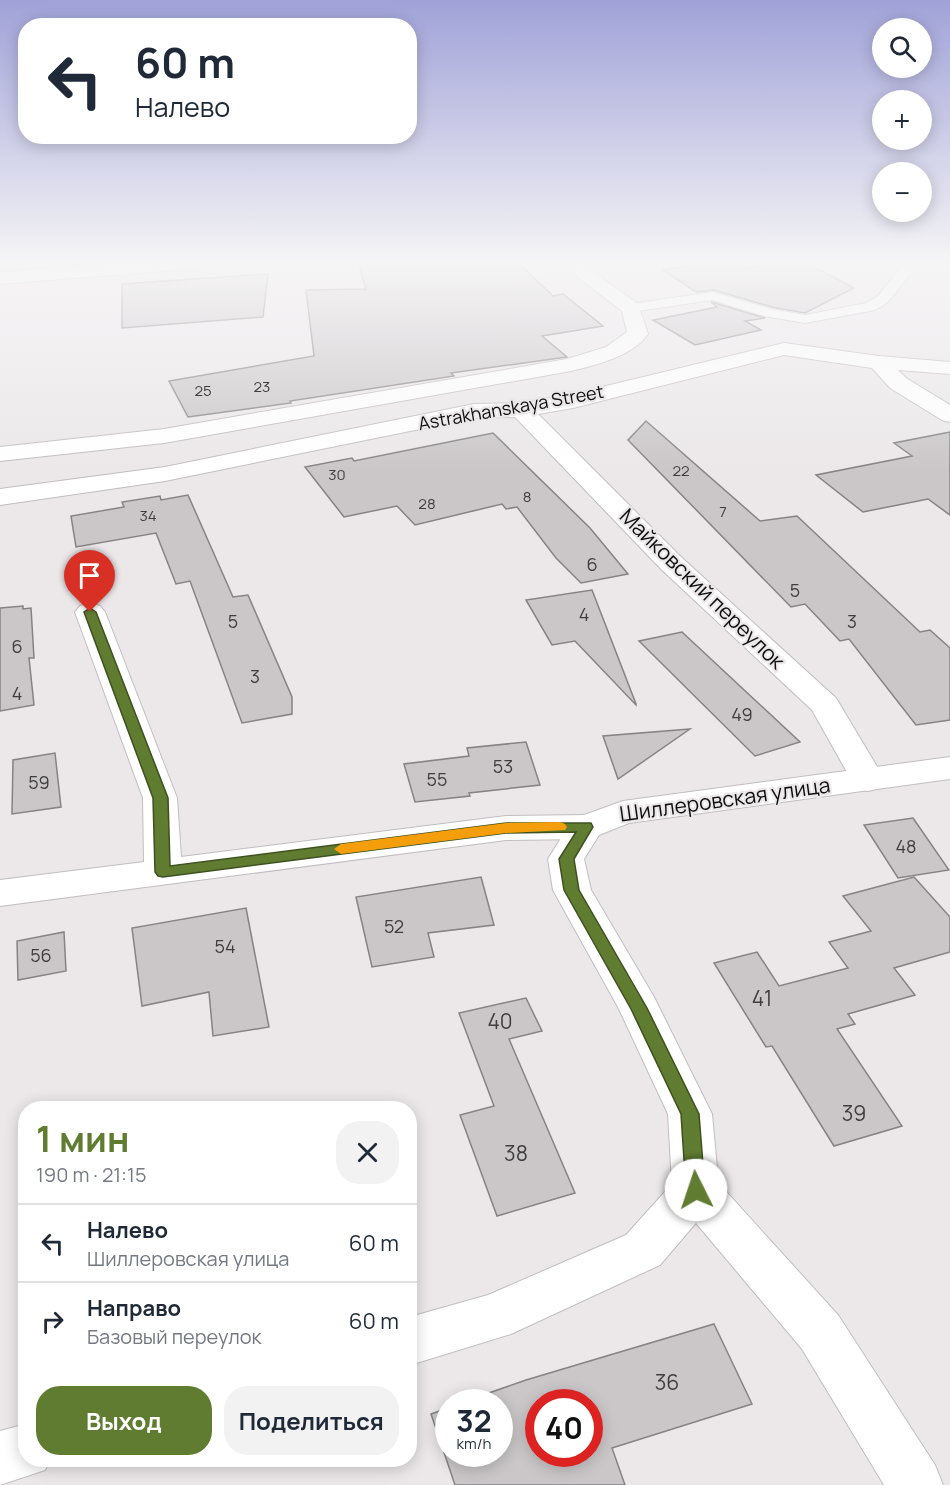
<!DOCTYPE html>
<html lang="ru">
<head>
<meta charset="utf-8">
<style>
	body { margin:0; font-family:Manrope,sans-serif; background:#f2f2f3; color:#1f2937; height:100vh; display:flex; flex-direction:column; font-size:22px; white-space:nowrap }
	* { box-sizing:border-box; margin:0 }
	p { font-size:20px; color:#747a83 }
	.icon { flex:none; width:33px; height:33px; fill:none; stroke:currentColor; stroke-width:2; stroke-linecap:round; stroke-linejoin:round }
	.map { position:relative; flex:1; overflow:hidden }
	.details { position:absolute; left:18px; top:1101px; width:399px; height:366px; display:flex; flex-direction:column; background:#fff; border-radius:24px; box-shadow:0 3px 15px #0003 }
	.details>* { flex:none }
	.guide { position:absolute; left:18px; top:18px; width:399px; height:126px; border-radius:24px; box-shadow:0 3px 15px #0003; background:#fff; color:#1f2937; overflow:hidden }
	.buttons { position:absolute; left:872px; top:18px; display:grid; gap:12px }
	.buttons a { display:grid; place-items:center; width:60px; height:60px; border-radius:50%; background:#fff; box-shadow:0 3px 15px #0003; font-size:30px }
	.speed { position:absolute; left:435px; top:1389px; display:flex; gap:12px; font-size:30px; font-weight:700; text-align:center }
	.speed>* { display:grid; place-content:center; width:78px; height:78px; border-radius:50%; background:#fff; box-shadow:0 3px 15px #0003; line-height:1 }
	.speed small { font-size:15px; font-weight:400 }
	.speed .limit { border:9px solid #d22; background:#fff; color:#111 }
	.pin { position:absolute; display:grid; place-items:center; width:51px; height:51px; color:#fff; margin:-62px -26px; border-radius:50% 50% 50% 0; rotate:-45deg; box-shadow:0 0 6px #0007 }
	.pin .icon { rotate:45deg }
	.me { position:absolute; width:66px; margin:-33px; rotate:356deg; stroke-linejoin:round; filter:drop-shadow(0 0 4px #0008) }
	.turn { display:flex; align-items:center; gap:21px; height:126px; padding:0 18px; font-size:27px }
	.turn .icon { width:78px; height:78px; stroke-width:2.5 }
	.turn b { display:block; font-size:42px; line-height:51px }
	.round { display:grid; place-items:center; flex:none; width:63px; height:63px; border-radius:24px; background:#f2f2f3 }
	.headline { display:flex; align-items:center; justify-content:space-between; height:102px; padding:0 18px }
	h1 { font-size:36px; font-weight:700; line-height:45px; color:#607c31 }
	.cta { display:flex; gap:12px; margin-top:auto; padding:12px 18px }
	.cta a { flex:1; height:69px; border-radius:24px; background:#607c31; color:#fff; font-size:24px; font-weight:700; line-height:69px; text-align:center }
	.cta a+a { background:#f2f2f3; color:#1f2937 }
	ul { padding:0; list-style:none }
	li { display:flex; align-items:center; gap:18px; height:78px; padding:0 18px; border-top:2px solid #e0e1e3 }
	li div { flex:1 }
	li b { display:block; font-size:22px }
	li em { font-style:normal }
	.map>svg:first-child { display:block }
	.building { fill:#cbc7c9; stroke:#868385; stroke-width:1.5; fill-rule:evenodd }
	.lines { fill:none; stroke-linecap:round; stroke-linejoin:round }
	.service-casing { stroke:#c1bdc0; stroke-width:2 }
	.minor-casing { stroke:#c1bdc0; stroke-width:2 }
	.tertiary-casing { stroke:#c1bdc0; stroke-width:2 }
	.service { fill:#fff; fill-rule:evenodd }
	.minor { fill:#fff; fill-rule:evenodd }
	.tertiary { fill:#fff; fill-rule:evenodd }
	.route { fill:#607c31; stroke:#3e5120; stroke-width:1.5 }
	.slow { fill:#f59e0b }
	.labels { text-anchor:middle; stroke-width:4.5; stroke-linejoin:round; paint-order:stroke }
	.far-number-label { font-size:15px; fill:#3f3d3e }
	.far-street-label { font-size:18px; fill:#100f0f; stroke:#ece8ea }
	.number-label { font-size:18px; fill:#3f3d3e }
	.street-label { font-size:21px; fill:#100f0f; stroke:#ece8ea }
	.near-number-label { font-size:21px; fill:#3f3d3e }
</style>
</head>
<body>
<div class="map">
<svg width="950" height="1485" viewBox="0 0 950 1485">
	<rect width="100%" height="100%" fill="#ece8ea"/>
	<g class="building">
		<path d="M433,261h83l37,35 10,-2 40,32 -61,10 25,21 -116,16 3,3 -164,25 1,2 -103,14 -19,-36 145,-25 -8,-66 60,-1 -7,-23z"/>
		<path d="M715,261h22l11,7 35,-7h20l51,27 -49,25 -33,-6 -58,-17 -18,2 -33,-22z"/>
		<path d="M268,274l-5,43 -141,11v-44z"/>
		<path d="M711,302l54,16 -20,3 16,9 -66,15 -42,-25 64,-13z"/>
		<path d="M646,421l114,100 37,-5 123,116 10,-2 20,18v72l-34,5 -67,-86 -9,2 -35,-37 -14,3 -163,-167z"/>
		<path d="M950,432v83l-22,-16 -65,13 -47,-37 96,-19 -18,-13z"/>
		<path d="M493,433l97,95 38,46 -47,9 -25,-25 -39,-51 -11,2 -4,-5 -87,21 -18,-19 -53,11 -39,-50 47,-9 2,3z"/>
		<path d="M188,495l45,102 15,-2 44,102v17l-50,9 -52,-142 -14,3 -20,-51 -80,14 -5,-31 53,-9 -2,-5 38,-6 1,4z"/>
		<path d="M592,590l44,114v1l-61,-64 -23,4 -26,-45z"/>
		<path d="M23,606v3l8,-1 3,50h-5l5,47 -34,6v-103z"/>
		<path d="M682,632l118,110 -45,14 -116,-115z"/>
		<path d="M690,729l-72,50 -15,-43z"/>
		<path d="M526,742l14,43 -71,8 1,3 -55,6 -11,-38 65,-8 -2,-8z"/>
		<path d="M55,753l6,54 -49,7 1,-54z"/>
		<path d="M913,818l36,52 -51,8 -34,-53z"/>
		<path d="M481,877l13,48 -66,8 6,24 -62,10 -16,-70z"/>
		<path d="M914,877l36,40v35l-56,16 21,27 -67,19 7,10 -18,5 65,97 -68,20 -62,-100 -6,1 -52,-84 43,-11 22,34 69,-18 -19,-26 42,-11 -28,-35z"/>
		<path d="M246,908l23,119 -56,9 -4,-44 -67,14 -10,-78z"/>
		<path d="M64,932l2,39 -48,9 -1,-39z"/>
		<path d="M526,998l16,33 -33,8 66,154 -78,23 -37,-101 34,-9 -35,-93z"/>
		<path d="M714,1324l38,80 -140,44 13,37h-170l-24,-71 17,-6v46h52v-52h-37l63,-22zM538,1402h52v52h-52z"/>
	</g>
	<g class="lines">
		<defs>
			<path id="service" d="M911,261h15l-17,15 -22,27 -12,7 -70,13 -41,-7 -52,-16 -81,12 -7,-4 7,-4 82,-12 58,17 34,6 61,-12 11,-6 22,-27z"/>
			<g id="minor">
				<path d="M140,261h84l-3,4 -6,2 -215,17v-12z"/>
				<path d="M557,261h21l60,43 10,30c-15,22 -52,31 -77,37l-407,72 -164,18v-14l164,-18 403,-70 39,-12 21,-15 -5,-21z"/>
				<path d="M784,343l95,13 71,6v12l-52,-4 8,8 44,27v17l-8,-2 -52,-32 -18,-20 -88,-13 -211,53 -35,6 143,143 155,141 49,82 -5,8 -12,3 -12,-3 -44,-78 -151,-141 -146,-152 -41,1 -309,63 -165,24v-16l165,-22 309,-63 47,-1 52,-9z"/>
				<path d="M90,603l10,3 5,6 72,186 4,59 325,-41 80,-1 13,4 5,8 -5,8 -13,4 -80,1 -506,66v-26l144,-18 -1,-64 -68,-186 5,-6z"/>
				<path d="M696,1170l16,6 126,139 97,150 8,20h-59l-82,-136 -122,-145 -7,-14 7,-14z"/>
			</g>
			<g id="tertiary">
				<path d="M950,757v22l-321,44 -30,12 -15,24 7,31 63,107 58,117 7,76 -7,14 -52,61 -149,69 -101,31v-48l78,-22 138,-60 46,-51 -4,-70 -49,-105 -66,-119 -5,-31 25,-40 50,-18z"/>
				<path d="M26,1424v36h24l-5,10 -45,15v-54z"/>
			</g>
		</defs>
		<use href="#service" class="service-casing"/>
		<use href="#minor" class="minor-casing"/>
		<use href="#tertiary" class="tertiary-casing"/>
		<use href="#service" class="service"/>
		<use href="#minor" class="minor"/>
		<use href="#tertiary" class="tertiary"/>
	</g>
	<linearGradient id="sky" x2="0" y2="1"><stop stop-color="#a0a2d8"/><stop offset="0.56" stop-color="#f6f5f6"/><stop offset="1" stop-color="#f6f5f6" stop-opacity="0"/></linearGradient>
	<rect width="950" height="469" fill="url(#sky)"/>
	<path class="route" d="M90,608l6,4 72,186 2,68 336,-43h85l2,4 -19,32 5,31 68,118 52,106 6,76 -2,6 -7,2 -7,-2 -3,-6 -5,-76 -50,-105 -67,-119 -5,-31 17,-27 -70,1 -343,44 -5,-1 -3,-4 -2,-74 -69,-186z"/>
	<path class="slow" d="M560,822l5,2 2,3 -2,3 -59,3 -165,21 -7,-5 7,-5 165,-21z"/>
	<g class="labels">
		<g class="far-number-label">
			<text x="262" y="392">23</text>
			<text x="203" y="396">25</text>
			<text x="681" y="476">22</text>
			<text x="337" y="480">30</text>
			<text x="527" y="502">8</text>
			<text x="427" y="509">28</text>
			<text x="723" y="517">7</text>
			<text x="148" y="521">34</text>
		</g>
		<g class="far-street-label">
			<text transform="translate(511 408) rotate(-10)" y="6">Astrakhanskaya Street</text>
		</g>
		<g class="number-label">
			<text x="592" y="571">6</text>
			<text x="795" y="597">5</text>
			<text x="584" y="621">4</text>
			<text x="233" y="628">5</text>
			<text x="852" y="628">3</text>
			<text x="17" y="653">6</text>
			<text x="255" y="683">3</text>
			<text x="17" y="700">4</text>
			<text x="742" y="721">49</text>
			<text x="503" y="773">53</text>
			<text x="437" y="786">55</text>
			<text x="39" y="789">59</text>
			<text x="906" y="853">48</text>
			<text x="394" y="933">52</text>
			<text x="225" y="953">54</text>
			<text x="41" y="962">56</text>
		</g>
		<g class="street-label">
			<text transform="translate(702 589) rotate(44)" y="7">Майковский переулок</text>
			<text transform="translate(725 800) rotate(-8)" y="7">Шиллеровская улица</text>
		</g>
		<g class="near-number-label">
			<text x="762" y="1006">41</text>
			<text x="500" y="1029">40</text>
			<text x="854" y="1121">39</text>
			<text x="516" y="1161">38</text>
			<text x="667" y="1390">36</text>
		</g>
	</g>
</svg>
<div class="buttons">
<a><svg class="icon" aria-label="search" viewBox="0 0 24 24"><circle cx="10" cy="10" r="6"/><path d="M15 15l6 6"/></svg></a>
<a>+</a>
<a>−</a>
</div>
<div class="speed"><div>32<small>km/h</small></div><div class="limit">40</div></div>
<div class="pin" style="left:90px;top:612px;background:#d93025"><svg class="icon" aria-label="arrive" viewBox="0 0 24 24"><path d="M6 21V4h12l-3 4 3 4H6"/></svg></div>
<svg class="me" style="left:696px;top:1190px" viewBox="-20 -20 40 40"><circle r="19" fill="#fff"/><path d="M0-13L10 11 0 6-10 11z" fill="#607c31"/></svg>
<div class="guide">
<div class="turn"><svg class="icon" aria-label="left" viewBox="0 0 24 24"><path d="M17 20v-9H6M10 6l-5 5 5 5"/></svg><div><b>60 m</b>Налево</div></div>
</div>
<section class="details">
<div class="headline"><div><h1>1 мин</h1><p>190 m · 21:15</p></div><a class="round"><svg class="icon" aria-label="close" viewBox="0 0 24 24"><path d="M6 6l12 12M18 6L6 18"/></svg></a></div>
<ul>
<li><svg class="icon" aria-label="left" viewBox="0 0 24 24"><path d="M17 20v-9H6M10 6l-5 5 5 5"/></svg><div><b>Налево</b><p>Шиллеровская улица</p></div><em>60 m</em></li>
<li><svg class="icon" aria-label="right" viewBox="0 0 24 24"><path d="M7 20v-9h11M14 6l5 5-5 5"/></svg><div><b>Направо</b><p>Базовый переулок</p></div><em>60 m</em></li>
</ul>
<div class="cta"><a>Выход</a><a>Поделиться</a></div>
</section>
</div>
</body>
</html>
